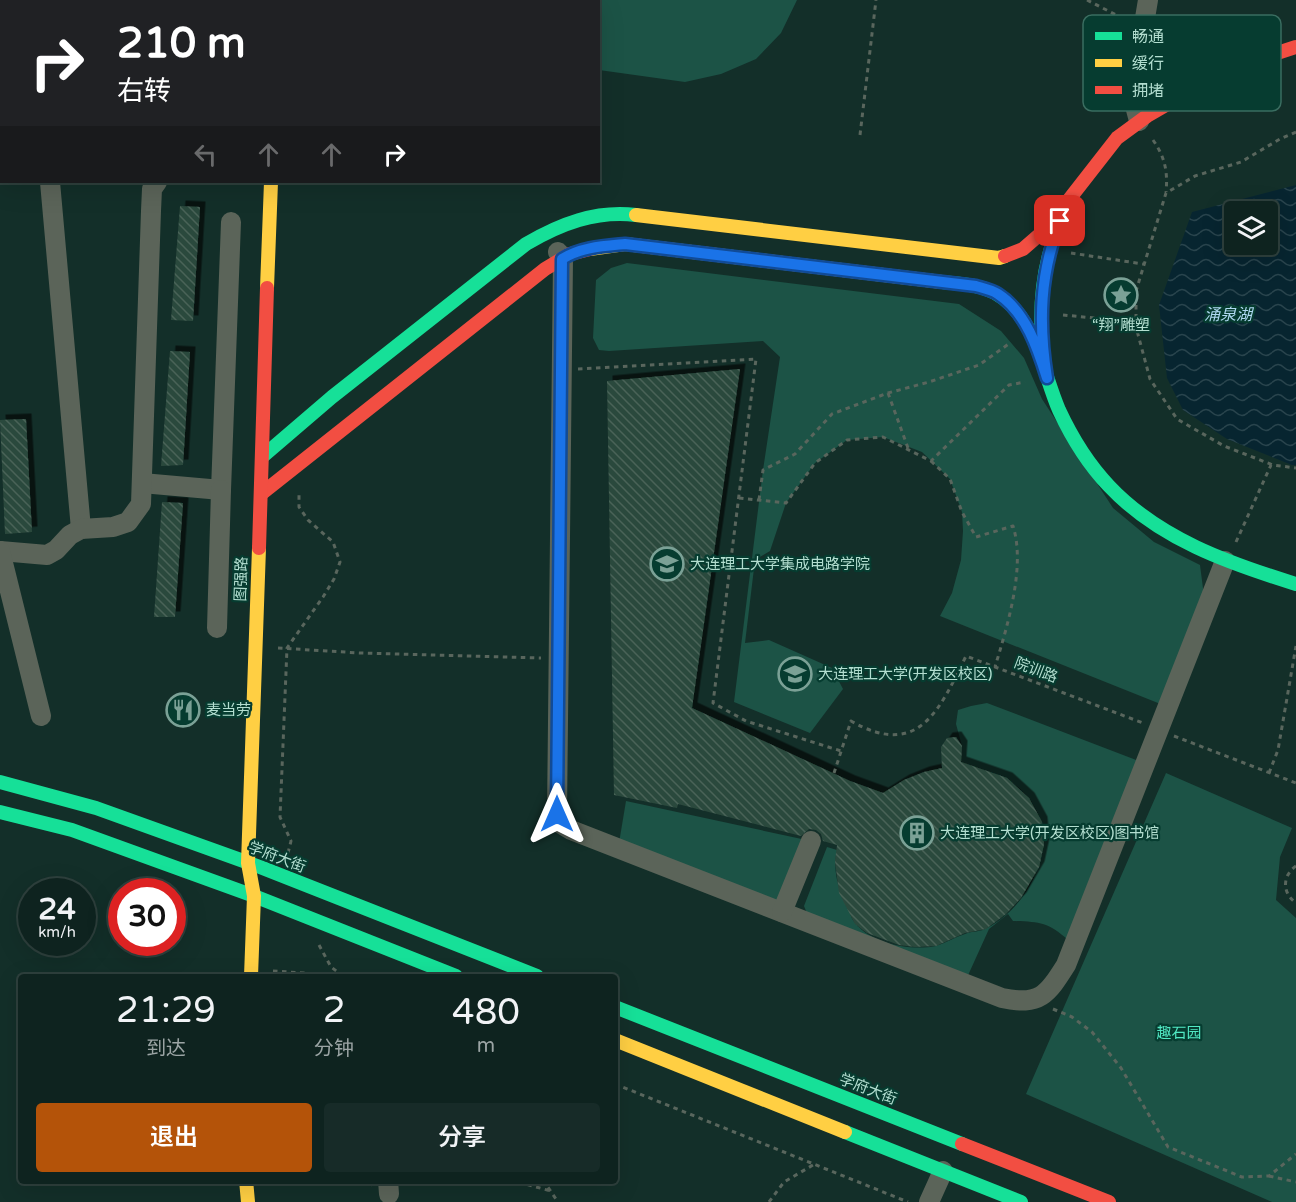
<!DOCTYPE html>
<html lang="zh">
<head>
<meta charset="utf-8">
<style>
	body { margin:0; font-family:"Varela Round","Noto Sans SC",sans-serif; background:#172b28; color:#f1f3f6; height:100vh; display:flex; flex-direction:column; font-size:22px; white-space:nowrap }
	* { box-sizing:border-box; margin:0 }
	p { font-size:20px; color:#9ba4a4 }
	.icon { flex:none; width:33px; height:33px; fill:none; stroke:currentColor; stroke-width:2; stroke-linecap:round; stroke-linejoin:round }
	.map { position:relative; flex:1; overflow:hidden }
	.details { position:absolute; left:18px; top:974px; width:600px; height:210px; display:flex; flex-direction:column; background:#0e231f; border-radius:6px; box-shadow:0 6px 24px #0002,0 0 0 2px #2e403d }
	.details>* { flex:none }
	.guide { position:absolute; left:0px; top:0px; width:600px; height:183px; box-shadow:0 6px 24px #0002,0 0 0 2px #2e403d; background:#202124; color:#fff; overflow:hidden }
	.fabs { position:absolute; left:1224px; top:201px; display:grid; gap:12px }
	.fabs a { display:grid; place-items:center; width:54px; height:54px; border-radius:6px; background:#0e231f; box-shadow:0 6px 24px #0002,0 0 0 2px #2e403d; font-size:30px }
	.speed { position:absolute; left:18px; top:878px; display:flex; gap:12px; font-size:30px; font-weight:700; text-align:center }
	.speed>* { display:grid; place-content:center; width:78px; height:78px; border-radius:50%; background:#0e231f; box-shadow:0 6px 24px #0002,0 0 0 2px #2e403d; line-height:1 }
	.speed small { font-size:15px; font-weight:400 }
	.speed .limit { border:9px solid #d22; background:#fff; color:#111 }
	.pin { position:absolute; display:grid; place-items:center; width:51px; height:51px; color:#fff; margin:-26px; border-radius:12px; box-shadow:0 3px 9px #0006 }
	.me { position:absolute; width:66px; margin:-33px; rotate:0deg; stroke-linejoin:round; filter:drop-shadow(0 0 4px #0008) }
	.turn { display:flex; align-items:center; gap:21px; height:126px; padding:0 18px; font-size:27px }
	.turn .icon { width:78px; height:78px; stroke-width:2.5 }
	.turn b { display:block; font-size:42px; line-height:51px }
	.lanes { display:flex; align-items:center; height:57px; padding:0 18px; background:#0003; justify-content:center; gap:30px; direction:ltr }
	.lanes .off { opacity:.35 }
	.eta { display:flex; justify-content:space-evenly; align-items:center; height:102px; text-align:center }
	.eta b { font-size:36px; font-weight:600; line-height:42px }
	.action { display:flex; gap:12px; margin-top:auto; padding:12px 18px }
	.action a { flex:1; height:69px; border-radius:6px; background:#b45309; color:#fff; font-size:24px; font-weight:600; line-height:69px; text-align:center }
	.action a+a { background:#172b28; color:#f1f3f6 }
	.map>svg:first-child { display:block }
	.green { fill:#1c5346 }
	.water { fill:url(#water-waves); fill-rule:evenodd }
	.building { fill:url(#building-back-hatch); filter:url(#shadow) }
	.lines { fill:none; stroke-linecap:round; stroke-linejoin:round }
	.path { stroke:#59665d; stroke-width:3; stroke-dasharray:4.5 4.5; stroke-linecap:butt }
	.street { stroke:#5b6459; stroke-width:20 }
	.fast { stroke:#16e098; stroke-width:14 }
	.slow { stroke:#ffcf43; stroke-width:14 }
	.jam { stroke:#f24e42; stroke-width:14 }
	.route-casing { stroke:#114b97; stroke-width:15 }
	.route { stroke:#1a73e8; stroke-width:10 }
	.labels { text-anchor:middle; stroke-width:4.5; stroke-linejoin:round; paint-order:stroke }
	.poi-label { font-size:15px; fill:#b3ded0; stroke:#063c30; text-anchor:start }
	.street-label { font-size:15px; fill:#b3ded0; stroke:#063c30 }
	.park-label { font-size:15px; fill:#51e8c3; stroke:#063c30 }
	.water-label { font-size:16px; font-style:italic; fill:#afd9f1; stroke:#063c30 }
	.key { fill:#063c30; stroke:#3a6d60; stroke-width:1.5 }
	.key-label { font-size:16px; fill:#b3ded0 }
</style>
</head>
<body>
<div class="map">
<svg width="1296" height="1202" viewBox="0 0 1296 1202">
	<defs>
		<pattern id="water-waves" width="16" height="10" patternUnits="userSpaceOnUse" patternTransform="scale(1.5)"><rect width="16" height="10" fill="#072530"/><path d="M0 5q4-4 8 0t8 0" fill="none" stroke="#29444d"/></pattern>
		<pattern id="building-back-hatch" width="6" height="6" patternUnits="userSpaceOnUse" patternTransform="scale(1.5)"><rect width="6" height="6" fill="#2c493d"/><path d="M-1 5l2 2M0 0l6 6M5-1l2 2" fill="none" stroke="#486358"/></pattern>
		<filter id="shadow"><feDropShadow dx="5.5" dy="-5.5" stdDeviation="0" flood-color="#0009"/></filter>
	</defs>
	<rect width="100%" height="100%" fill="#132f29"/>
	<g class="green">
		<path d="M370,0h427l-16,33 -25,26 -35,15 -36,8 -86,-12 -1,-68z"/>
		<path d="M627,263l332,41 42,27 23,27 18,41 71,109 41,34 46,23 4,31 -41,109 -223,-89 12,-23 9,-33 2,-29 -1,-19 -12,-33 -28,-27 -39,-15 -36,3 -32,23 -29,40 -16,48 -15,9 -10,83 24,-3 63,28 11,21 -33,44 -76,-31 29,-232 17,-113 -17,-16 -154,10 -10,-1 -6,-12 3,-58 15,-12z"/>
		<path d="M987,703l157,60 -76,177c-20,-18 -29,-18 -55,-19l-5,-7 -19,15 -24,53 -157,-66 -4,-10 23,-59 10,3c-5,22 2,42 12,61 2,4 3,9 6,12 17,21 55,28 81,23 10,-3 19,-9 29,-12 7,-3 16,-2 22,-6 52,-27 82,-108 24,-146 -15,-9 -33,-14 -50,-20l1,-16 -6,-22 2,-14 13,-4z"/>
		<path d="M1166,773l126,55 -12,29 -4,43 20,18v284h-24l-246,-108z"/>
		<path d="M626,801l185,40 -35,64 -157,-62z"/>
	</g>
	<path class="water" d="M1296,185v280h-4l-65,-26 -44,-29 -16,-32 -8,-73 33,-93zM1234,212h34v32h-34z"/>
	<g class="building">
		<path d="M180,206l20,1 -7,114 -22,-1z"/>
		<path d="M170,351l20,1 -7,113 -22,1z"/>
		<path d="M740,369l-48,339 158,73 33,12 21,-13 20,-8 18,-4 -1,-21 6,-9 9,-1 6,9 -1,16 46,16 22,20 13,24 2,22 -5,23 -18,31 -15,16 -20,15 -21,4 -29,13 -21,1 -16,-2 -32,-12 -12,-9 -16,-31 -4,-32 2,-16 -14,-4 -2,-7 -5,-4 -7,-1 -8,7 -123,-32 -1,4 -63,-13 -7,-414z"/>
		<path d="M26,419l6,113 -27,2 -5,-114z"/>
		<path d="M162,502l21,1 -8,114h-21z"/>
	</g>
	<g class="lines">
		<g class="path">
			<path d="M1087,0l39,20"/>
			<path d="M1296,132l-16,7 -39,23 -46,14 -29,17 -30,98v36l14,52 27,40 47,27 49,19 23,3"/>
			<path d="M860,135l16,-135"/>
			<path d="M1153,140c12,17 15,32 13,52"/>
			<path d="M1071,253l72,11"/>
			<path d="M1063,315l73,7"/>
			<path d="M578,369l178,-10 -43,344 33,18 95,30"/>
			<path d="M888,393l20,55"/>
			<path d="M931,461l19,18 12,33 14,25 37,-11c13,41 -6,101 -18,141"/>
			<path d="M739,498l47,5 29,-40 32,-23 36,-3 48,24 78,-76 16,-3"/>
			<path d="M759,500l4,-30 32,-16 37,-40 56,-21 41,-11 50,-17 31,-22"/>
			<path d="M1236,542l35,-77"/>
			<path d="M278,648l82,5 181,5"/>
			<path d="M1174,736l122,47"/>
			<path d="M834,773l17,-52c68,39 89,-12 115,-65l177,67"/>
			<path d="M1269,773l9,-23 18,-104"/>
			<path d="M288,853l3,-12 -11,-24 7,-169 36,-51 11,-18 6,-17 -7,-20 -25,-22 -9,-13v-15"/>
			<path d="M1296,866c-14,10 -14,27 0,37"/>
			<path d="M319,945l12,22 12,9"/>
			<path d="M273,971l31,2 3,3"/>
			<path d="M1053,1009l19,8 20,15 29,36 47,79 74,30 27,-1 27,-22"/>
			<path d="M615,1084l293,118"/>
			<path d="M1269,1176l27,6"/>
			<path d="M362,1180l10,5"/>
			<path d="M510,1180l41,11"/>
			<path d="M543,1180l15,22"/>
			<path d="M769,1202l15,-20 29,-17"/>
		</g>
		<g class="street">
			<path d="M237,2v-2"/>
			<path d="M0,107h2"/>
			<path d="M1139,121l-5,-19v-18l14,-84"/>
			<path d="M50,182l31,347"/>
			<path d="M558,252l5,7 -6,555 4,10 10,6 431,168c38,8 45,-3 64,-33l159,-404"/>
			<path d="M142,483l79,7 10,-268"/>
			<path d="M0,551l47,4 9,-5 14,-15 11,-6 32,-2 15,-5 13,-18 10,-293 1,-22 5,-7"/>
			<path d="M0,551l41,165"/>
			<path d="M217,628l4,-138"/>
			<path d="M782,912l29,-71"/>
			<path d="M388,1180l1,14"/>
			<path d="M929,1202l14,-31"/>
		</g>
		<g class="fast">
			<path d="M277,0v2"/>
			<path d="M942,282c17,2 37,2 53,11 41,23 47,78 64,117 13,28 29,54 50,76 50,53 119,77 187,98"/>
			<path d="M1043,352c-5,-47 0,-93 20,-136"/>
			<path d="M262,457l70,-60 194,-153c34,-20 70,-34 110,-29"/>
			<path d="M0,782l96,26 164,59 277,109"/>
			<path d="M0,812l72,18 182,66 202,80"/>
			<path d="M615,1007l347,137"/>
			<path d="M845,1132l176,70"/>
		</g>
		<g class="slow">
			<path d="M636,215l363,43 6,-2"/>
			<path d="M590,249l35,-5 317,38"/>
			<path d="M267,288l4,-106"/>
			<path d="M251,976l3,-80 -6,-33 11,-315"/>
			<path d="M615,1040l230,92"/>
			<path d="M246,1180l2,22"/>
		</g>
		<g class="jam">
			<path d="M1005,256l18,-7 23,-20 71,-91 30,-22 62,-36 41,-18 46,-15"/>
			<path d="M261,494l284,-225 25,-15 20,-5"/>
			<path d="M259,548l8,-260"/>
			<path d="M962,1144l147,58"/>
		</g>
	</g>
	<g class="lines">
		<defs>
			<path id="route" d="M557,814l5,-555c19,-12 42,-13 63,-15l351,42c7,2 16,4 22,8 28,18 40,55 49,84 -9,-56 -7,-104 13,-157"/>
		</defs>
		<use href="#route" class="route-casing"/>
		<use href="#route" class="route"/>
	</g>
	<defs>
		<symbol id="sight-ring" viewBox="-11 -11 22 22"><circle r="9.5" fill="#063c30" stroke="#7ba196" stroke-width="1.5"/><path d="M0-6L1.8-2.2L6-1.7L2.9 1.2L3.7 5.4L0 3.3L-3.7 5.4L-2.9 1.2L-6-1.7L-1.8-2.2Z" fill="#7ba196"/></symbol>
		<symbol id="university-ring" viewBox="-11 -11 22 22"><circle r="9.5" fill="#063c30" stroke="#7ba196" stroke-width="1.5"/><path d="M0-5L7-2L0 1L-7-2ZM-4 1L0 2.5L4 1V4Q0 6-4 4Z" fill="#7ba196"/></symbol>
		<symbol id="restaurant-ring" viewBox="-11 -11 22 22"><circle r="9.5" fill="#063c30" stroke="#7ba196" stroke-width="1.5"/><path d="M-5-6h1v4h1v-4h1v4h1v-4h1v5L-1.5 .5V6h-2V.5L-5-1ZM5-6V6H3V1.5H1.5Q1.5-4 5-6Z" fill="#7ba196"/></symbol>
		<symbol id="building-ring" viewBox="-11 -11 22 22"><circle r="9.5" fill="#063c30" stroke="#7ba196" stroke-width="1.5"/><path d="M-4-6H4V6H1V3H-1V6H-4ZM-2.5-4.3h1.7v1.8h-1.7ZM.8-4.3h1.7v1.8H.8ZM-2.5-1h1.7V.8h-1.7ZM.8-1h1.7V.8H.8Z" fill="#7ba196"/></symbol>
	</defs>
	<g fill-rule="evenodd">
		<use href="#sight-ring" x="1102" y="276" width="38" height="38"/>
		<use href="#university-ring" x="648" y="545" width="38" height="38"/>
		<use href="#university-ring" x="776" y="655" width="38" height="38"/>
		<use href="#restaurant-ring" x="164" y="691" width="38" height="38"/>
		<use href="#building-ring" x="898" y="814" width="38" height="38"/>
	</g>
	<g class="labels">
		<g class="poi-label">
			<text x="1121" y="330" text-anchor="middle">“翔”雕塑</text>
			<text x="690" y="569">大连理工大学集成电路学院</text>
			<text x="818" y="679">大连理工大学(开发区校区)</text>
			<text x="206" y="715">麦当劳</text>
			<text x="940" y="838">大连理工大学(开发区校区)图书馆</text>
		</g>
		<g class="street-label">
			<text transform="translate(241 579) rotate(-88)" y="5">图强路</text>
			<text transform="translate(1036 670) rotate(21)" y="5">院训路</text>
			<text transform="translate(277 857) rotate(21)" y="5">学府大街</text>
			<text transform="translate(868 1089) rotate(21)" y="5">学府大街</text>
		</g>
		<g class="park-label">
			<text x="1179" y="1038">趣石园</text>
		</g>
		<g class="water-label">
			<text x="1228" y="320">涌泉湖</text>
		</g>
	</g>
	<rect x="1083" y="15" width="198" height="96" rx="9" class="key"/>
	<rect x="1095" y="32" width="27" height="8" fill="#16e098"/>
	<rect x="1095" y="59" width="27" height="8" fill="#ffcf43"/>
	<rect x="1095" y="86" width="27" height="8" fill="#f24e42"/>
	<g class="key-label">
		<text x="1132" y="42">畅通</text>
		<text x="1132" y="69">缓行</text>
		<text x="1132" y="96">拥堵</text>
	</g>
</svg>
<div class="fabs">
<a><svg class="icon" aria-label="layers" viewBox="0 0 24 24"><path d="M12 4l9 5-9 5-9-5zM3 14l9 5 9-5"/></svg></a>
</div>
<div class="speed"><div>24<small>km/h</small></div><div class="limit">30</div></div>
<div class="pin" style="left:1060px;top:221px;background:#d93025"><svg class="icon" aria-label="arrive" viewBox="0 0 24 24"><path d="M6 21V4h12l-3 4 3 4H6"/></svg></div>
<svg class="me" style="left:557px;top:814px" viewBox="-20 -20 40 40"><path d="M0-17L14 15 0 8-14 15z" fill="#1a73e8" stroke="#fff" stroke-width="4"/></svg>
<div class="guide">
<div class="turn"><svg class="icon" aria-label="right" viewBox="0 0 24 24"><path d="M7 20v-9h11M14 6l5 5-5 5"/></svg><div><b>210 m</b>右转</div></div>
<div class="lanes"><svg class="icon off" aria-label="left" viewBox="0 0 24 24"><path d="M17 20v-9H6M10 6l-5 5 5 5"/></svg><svg class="icon off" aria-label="ahead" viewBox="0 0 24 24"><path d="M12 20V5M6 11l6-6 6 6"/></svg><svg class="icon off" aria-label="ahead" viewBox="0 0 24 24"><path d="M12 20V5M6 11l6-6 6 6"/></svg><svg class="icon" aria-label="right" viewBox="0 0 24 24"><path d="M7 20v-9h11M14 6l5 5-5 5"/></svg></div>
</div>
<section class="details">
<div class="eta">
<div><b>21:29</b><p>到达</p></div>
<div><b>2</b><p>分钟</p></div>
<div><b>480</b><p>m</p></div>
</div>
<div class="action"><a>退出</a><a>分享</a></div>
</section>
</div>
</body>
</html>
